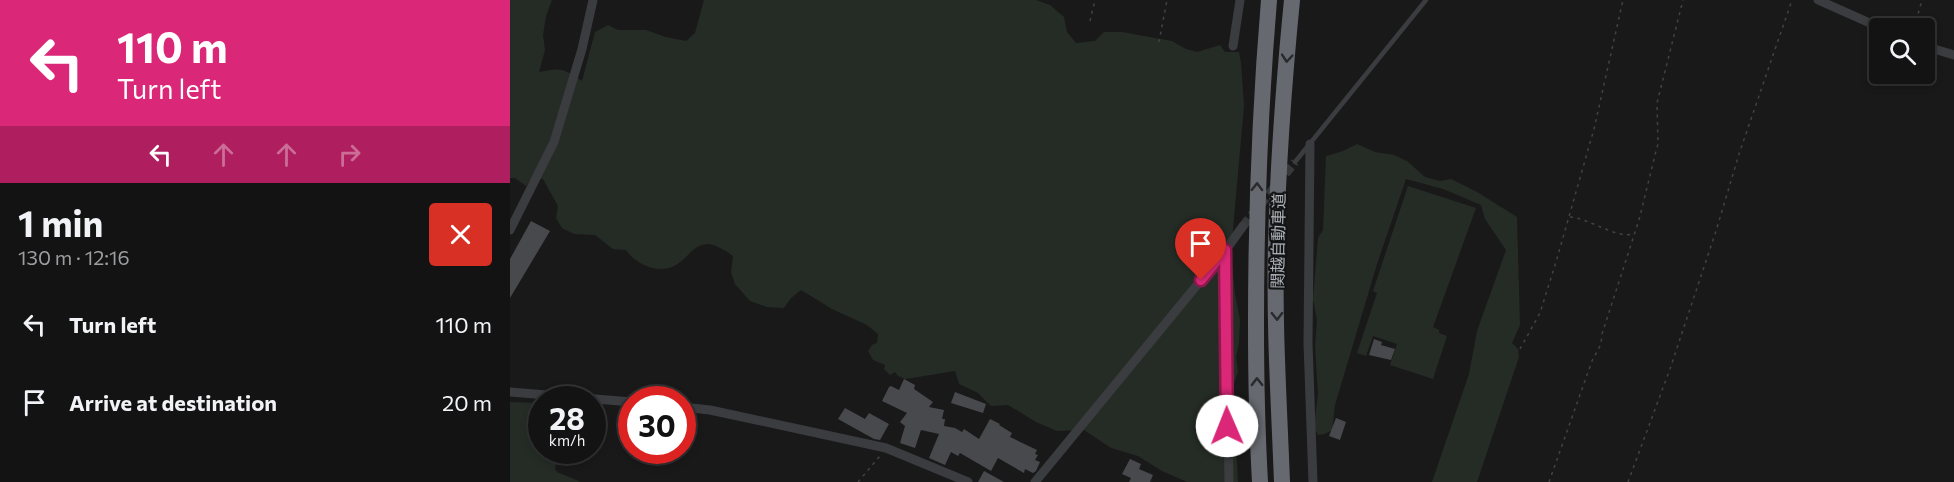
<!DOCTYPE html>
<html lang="en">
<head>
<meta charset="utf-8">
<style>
	body { margin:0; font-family:Commissioner,"Noto Sans JP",sans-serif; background:#1c1c1d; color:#f1f3f6; height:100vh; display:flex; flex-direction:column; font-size:22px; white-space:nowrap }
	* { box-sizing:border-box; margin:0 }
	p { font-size:20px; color:#9d9ea0 }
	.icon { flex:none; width:33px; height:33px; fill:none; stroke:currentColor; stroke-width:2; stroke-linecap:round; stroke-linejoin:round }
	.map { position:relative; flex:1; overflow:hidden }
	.side { display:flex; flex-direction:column; background:#131314; width:510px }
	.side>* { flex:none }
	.guide { background:#db2777; color:#fff; overflow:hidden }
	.fabs { position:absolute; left:1359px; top:18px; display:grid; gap:12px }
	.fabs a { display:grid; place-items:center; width:66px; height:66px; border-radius:6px; background:#131314; box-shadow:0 3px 9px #0003,0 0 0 2px #323234; font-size:30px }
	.speed { position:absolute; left:18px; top:386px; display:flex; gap:12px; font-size:30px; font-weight:700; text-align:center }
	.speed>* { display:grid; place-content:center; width:78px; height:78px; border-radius:50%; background:#131314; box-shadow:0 3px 9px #0003,0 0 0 2px #323234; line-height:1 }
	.speed small { font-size:15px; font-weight:400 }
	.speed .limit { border:9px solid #d22; background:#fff; color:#111 }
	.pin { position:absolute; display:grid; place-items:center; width:51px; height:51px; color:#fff; margin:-62px -26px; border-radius:50% 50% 50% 0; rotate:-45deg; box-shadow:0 0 6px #0007 }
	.pin .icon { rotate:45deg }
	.me { position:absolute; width:66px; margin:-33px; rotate:359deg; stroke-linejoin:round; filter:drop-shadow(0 0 4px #0008) }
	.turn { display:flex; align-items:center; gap:21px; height:126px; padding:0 18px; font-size:27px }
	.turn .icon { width:78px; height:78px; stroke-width:2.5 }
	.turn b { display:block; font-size:42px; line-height:51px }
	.lanes { display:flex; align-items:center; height:57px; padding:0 18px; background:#0003; justify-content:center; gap:30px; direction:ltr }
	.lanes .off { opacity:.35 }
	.round { display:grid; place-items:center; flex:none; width:63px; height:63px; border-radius:6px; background:#1c1c1d }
	.head { display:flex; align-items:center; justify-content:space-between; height:102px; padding:0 18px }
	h1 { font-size:36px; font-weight:700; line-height:45px }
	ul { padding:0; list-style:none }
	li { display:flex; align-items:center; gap:18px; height:78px; padding:0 18px }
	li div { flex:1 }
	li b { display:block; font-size:22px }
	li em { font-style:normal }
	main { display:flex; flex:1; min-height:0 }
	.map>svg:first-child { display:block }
	.green { fill:#252c25 }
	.building { fill:#48494d }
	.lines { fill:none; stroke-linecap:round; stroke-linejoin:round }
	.street-tunnel { stroke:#36383a; stroke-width:9; stroke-dasharray:9 4.5; stroke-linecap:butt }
	.path { stroke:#404346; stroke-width:1.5; stroke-dasharray:3 4.5; stroke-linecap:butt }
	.lane { stroke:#3a3c3f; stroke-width:4.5 }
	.street { stroke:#3a3c3f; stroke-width:9 }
	.highway { stroke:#666a70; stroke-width:16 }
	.oneway { stroke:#282a2c }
	.route-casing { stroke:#8e194d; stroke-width:15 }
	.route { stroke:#db2777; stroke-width:10 }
	.labels { text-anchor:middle; stroke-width:4.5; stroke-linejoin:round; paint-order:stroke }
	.street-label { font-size:16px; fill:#acb2b9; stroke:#141415 }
</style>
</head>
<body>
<main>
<section class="side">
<div class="guide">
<div class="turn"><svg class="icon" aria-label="left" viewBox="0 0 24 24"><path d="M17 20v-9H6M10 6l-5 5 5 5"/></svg><div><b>110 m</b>Turn left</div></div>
<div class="lanes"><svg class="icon" aria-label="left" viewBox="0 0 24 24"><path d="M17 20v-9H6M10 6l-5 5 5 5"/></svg><svg class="icon off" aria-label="ahead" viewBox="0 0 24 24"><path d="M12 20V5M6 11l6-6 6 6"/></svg><svg class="icon off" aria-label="ahead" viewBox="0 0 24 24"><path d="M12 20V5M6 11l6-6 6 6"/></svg><svg class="icon off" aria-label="right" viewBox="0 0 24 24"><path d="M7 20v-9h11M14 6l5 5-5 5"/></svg></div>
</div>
<div class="head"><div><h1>1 min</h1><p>130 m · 12:16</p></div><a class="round" style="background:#d93025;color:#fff"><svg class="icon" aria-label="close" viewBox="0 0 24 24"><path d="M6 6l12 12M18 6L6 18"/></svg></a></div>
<ul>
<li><svg class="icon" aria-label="left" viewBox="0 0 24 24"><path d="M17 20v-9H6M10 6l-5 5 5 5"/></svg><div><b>Turn left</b></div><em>110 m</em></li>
<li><svg class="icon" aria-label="arrive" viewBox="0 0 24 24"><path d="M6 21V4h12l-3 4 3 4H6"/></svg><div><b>Arrive at destination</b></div><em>20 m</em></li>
</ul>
</section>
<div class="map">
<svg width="1444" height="482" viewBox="0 0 1444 482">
	<rect width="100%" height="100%" fill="#19191a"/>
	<g class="green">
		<path d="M0,0h42l-6,16 -3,19 2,15 -6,22c23,-4 22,-5 43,9l13,-49 13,-7 10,5h28l20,7 20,4 9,-8 9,-33h332l14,5 14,12 3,15 9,11 19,-2 9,-9h18l50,9 14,8 11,3 23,-7 5,7h14l2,11 3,43 -13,145 4,43 5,26 -1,23 -3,14 2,14 -5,16 5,95h-51l-25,-11 -24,-15 -27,-8 -27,-18 -27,1 -21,-9 -28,-17 -17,1 -13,-13 -19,-9 -4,-13 -50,8 -7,-3 -3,-4 -5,3 -6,-6 1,-4 -12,-5 -5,-9 4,-6 5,-2 1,-9 -11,-9 -35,-16 -31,-19 -10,8 -7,10 -17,-1 -17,-6 -15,-17 -4,-12 2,-16c-7,-5 -17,-12 -26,-12 -14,1 -19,14 -31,21 -16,10 -40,0 -50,-15l-13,-1 -18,-14 -21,-1 -12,-6 -6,-10 2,-12 -15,-27h-12l-5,7 -11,-8h-5z"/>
		<path d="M847,144l18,8 19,3 13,6 18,16 15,4 11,-2 26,13 40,25 3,108 -8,18 6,6 1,8 -42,125h-45l37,-108 8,-43 29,-81 -21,-31 -4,-14 -38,-16 -37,-10 -29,85 -42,141 -3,25 -7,4 -7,1 -4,-8 4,-33 -3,-48 2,-26 -4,-21 5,-61 5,-8 3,-74 17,-5z"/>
		<path d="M898,186l68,22 -43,119 6,3v3l8,3 -14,43 -43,-14 7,-21 -24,-8 -7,20 -9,-3 20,-60 -4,-2z"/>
		<path d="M0,402l31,1 1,47h10l-6,6 3,6 7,2 -1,5 2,3 24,10h-71z"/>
	</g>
	<g class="building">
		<path d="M21,221l19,10 -40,67v-39z"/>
		<path d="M864,339l8,3 -1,3 14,4 -4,11 -22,-5z"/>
		<path d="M394,379l11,6 -1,4 19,13 -4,5 15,3 -2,9h3l-1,7 11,2 7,4 2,-3 15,10 11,-20 10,5 -1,1 13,8 -2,4 27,13 -2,4 3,1 -3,5 5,2 -4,9 -3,2 -8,-4 -1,4 -26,-15 -7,13 -31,-18 -2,3 -7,-4 -6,13 -16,-7 10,-24 -18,-4 -6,18 -15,-5 5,-17 -5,-4 7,-9 -25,-12 7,-14 2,-1 8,4z"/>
		<path d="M445,392l31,12 -3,9 -32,-10z"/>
		<path d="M335,408l20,11 4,-6 20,11 -9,16 -6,-1 -36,-20z"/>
		<path d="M826,418l10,4 -6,18 -11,-4z"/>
		<path d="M620,459l11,5 -2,5 14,6 -3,7h-21l2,-4 -9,-4z"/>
		<path d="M474,471l20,11h-26z"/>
	</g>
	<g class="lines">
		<path class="street-tunnel" d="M733,226l52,-64"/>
		<g class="path">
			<path d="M580,21l5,-21"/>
			<path d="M1404,28l8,-28"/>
			<path d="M649,42l8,-42"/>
			<path d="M1060,217c19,1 46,22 63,17"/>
			<path d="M1010,349l20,-36 16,-51 38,-133 29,-129"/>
			<path d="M348,482l22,-26"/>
			<path d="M1039,482l43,-121 9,-17 1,-10 37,-114 17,-69 2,-7 -1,-41 26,-103"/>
			<path d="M1118,482l42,-113 46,-138 23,-77 53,-154"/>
		</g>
		<path class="lane" d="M785,162l131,-162"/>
		<g class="street">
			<path d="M1308,0l63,28"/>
			<path d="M723,46l7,-46"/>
			<path d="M1414,46l30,9"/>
			<path d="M800,144l-2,199 5,139"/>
			<path d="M0,230l44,-88 28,-93 11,-49"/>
			<path d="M715,251l4,231"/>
			<path d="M0,392l122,10"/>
			<path d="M172,407l28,3 176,38 82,34"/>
			<path d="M525,482l190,-231 18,-25"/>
		</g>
		<g class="highway">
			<path d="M750,482c-3,-53 -4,-106 -4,-159 0,-108 4,-215 13,-323"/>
			<path d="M772,482c-3,-79 -8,-158 -6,-237 2,-82 8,-164 16,-245"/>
		</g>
	</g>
	<defs><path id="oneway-chevron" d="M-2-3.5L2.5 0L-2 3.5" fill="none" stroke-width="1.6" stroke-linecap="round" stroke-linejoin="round" transform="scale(1.5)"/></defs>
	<g class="oneway">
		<use href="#oneway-chevron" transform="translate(777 58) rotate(95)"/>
		<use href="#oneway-chevron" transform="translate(747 187) rotate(-89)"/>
		<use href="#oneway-chevron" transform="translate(767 316) rotate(89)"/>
		<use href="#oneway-chevron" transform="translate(747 382) rotate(-91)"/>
	</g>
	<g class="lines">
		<defs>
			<path id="route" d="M691,280l24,-30 2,176"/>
		</defs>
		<use href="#route" class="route-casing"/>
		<use href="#route" class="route"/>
	</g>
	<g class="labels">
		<g class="street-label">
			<text transform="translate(768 241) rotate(-89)" y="6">関越自動車道</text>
		</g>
	</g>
</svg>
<div class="fabs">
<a><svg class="icon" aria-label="search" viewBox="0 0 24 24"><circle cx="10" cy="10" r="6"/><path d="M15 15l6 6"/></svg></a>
</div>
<div class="speed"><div>28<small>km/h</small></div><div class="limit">30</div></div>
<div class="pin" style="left:691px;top:280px;background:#d93025"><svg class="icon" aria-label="arrive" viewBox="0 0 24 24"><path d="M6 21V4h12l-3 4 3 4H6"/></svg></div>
<svg class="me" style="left:717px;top:426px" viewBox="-20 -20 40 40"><circle r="19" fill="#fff"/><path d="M0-13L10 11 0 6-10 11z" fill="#db2777"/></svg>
</div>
</main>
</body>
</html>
